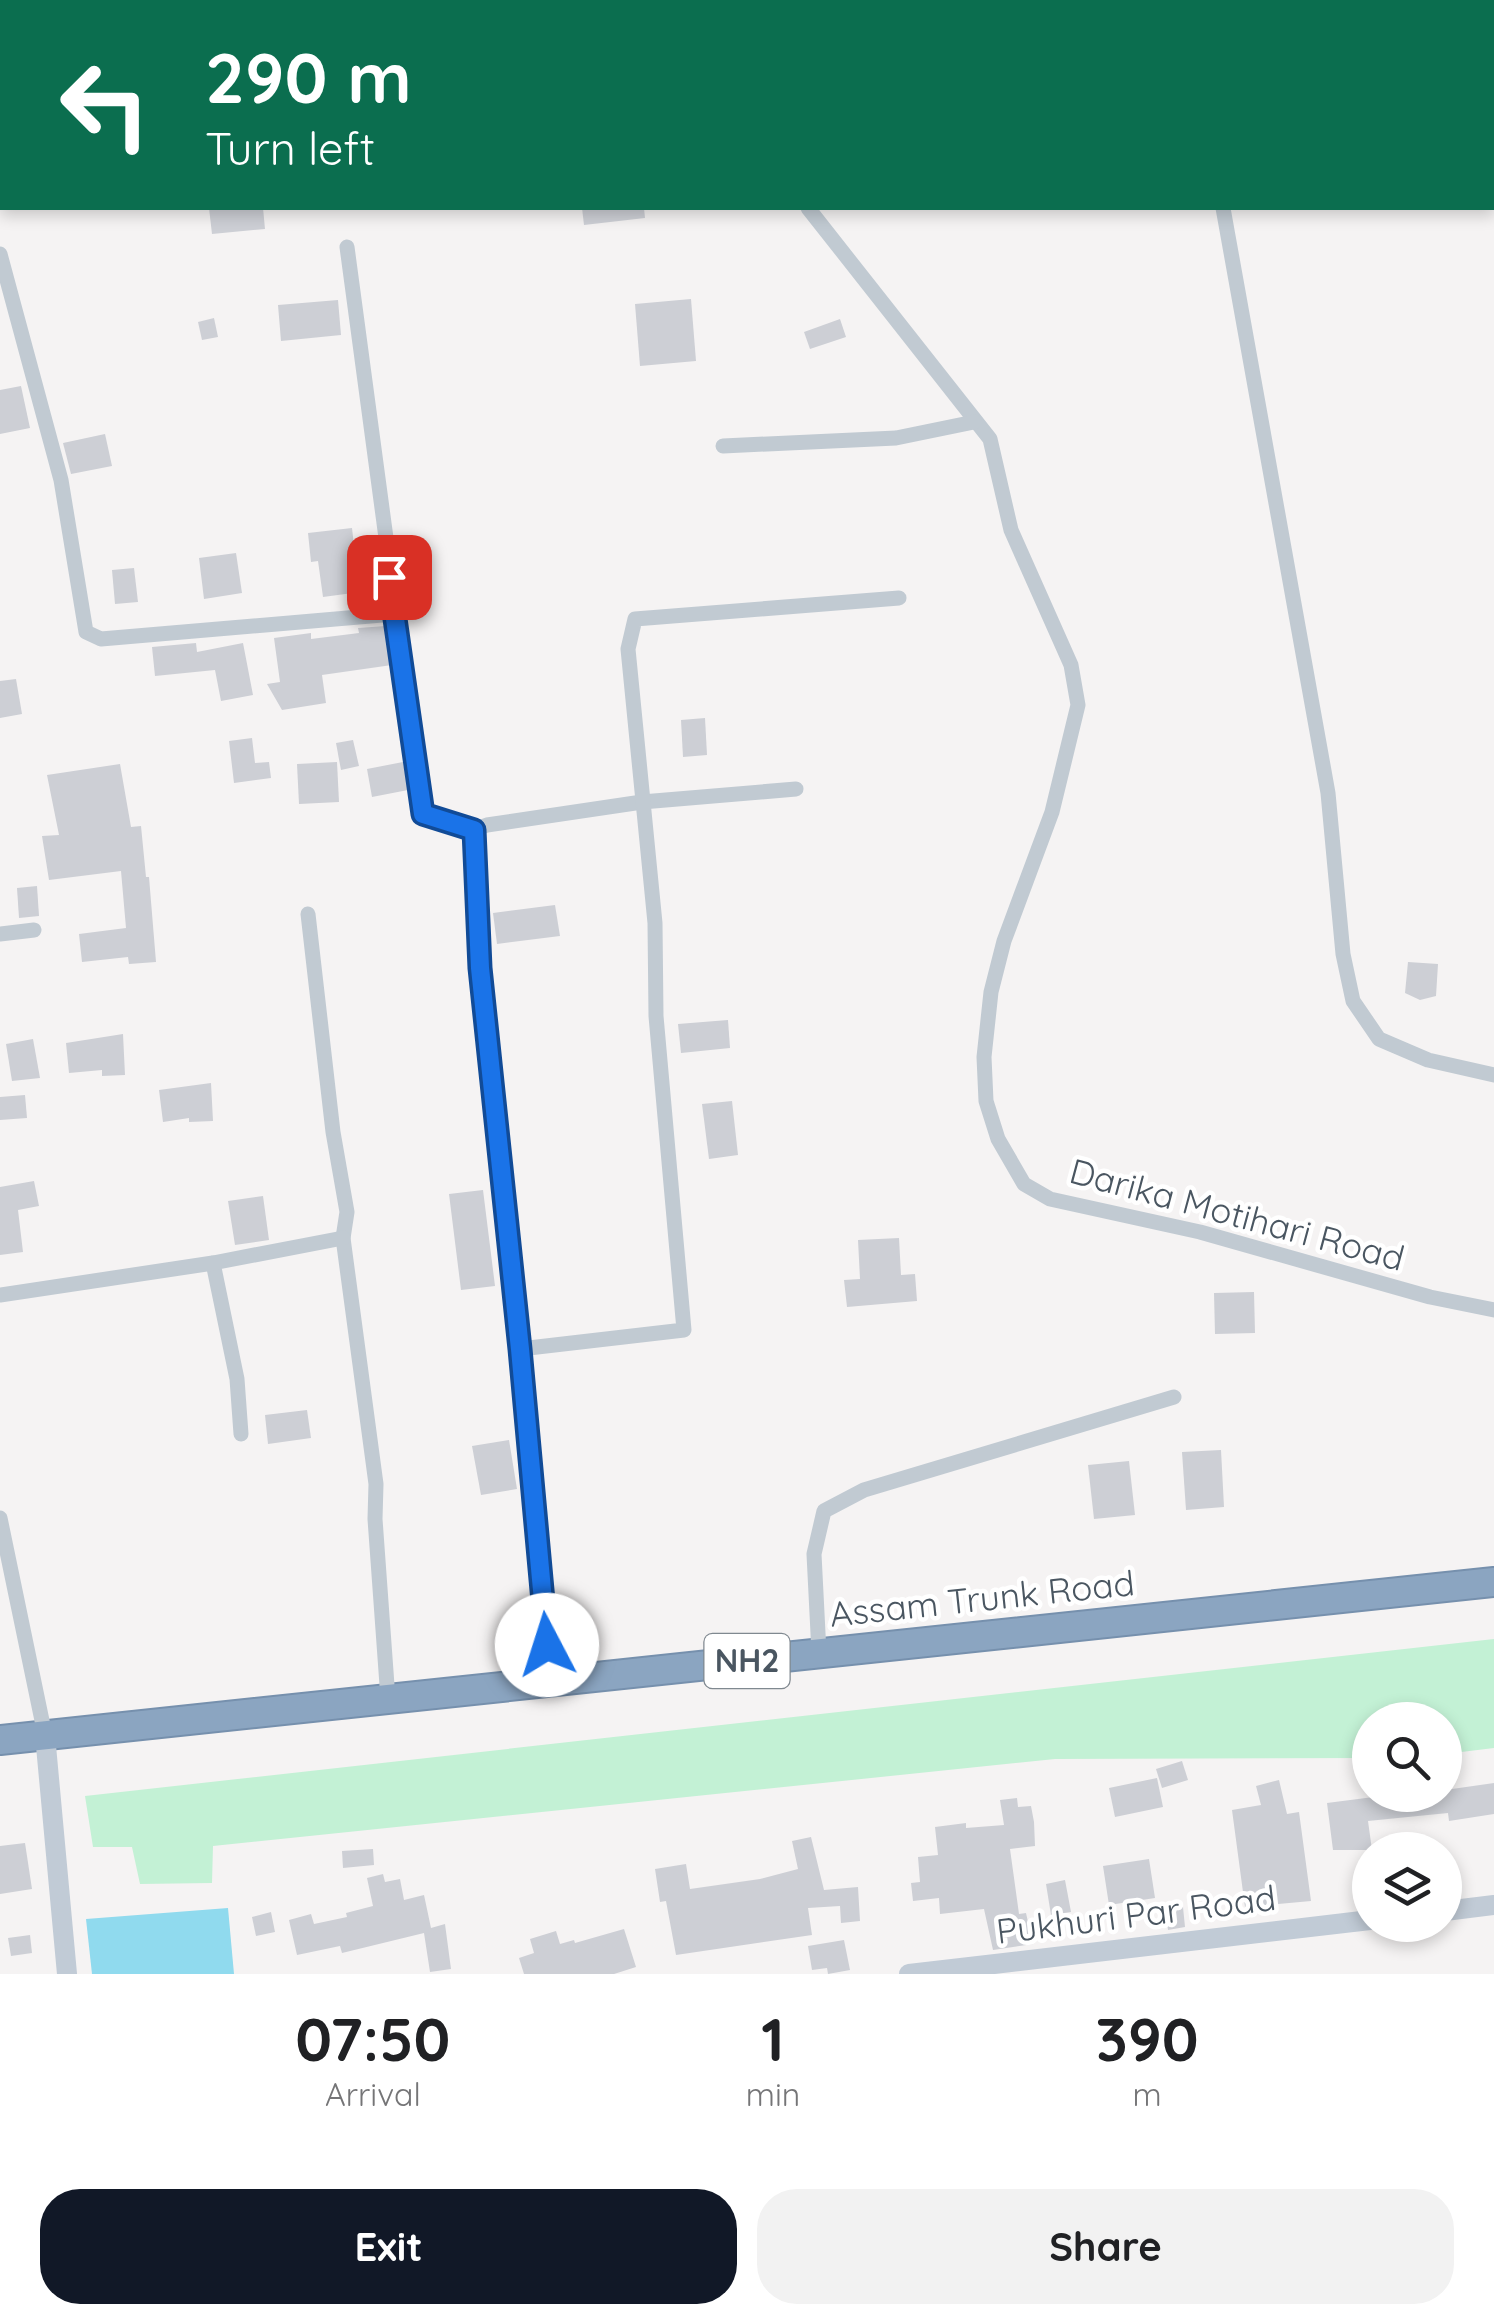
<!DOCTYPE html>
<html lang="en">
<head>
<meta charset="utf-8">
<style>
	body { margin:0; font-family:Quicksand,sans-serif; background:#f2f2f2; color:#202124; height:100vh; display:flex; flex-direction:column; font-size:38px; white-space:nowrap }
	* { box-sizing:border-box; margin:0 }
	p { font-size:32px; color:#757577 }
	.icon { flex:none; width:55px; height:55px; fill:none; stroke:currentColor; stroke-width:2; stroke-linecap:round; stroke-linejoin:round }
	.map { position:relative; height:1974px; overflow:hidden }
	.drawer { display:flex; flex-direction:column; background:#fff; flex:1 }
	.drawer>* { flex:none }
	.banner { position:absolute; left:0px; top:0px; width:1495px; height:210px; box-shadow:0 5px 15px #0003; background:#0b6e4f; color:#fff; overflow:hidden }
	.tools { position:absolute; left:1352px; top:1702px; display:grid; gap:20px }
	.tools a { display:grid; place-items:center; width:110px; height:110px; border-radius:50%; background:#fff; box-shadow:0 5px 15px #0003; font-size:50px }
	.pin { position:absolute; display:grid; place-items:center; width:85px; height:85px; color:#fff; margin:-42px; border-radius:20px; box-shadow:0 5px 15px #0006 }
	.me { position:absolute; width:110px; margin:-55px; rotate:355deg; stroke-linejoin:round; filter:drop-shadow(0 0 8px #0008) }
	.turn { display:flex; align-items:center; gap:35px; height:210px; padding:0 40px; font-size:45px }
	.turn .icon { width:130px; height:130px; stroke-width:2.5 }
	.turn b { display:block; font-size:70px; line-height:85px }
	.eta { display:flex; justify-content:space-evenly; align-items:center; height:170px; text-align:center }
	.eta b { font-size:60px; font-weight:700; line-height:70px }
	.button { display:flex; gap:20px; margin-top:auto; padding:20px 40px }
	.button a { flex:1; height:115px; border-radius:40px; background:#111827; color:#fff; font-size:40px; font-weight:700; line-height:115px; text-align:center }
	.button a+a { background:#f2f2f2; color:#202124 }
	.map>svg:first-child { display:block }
	.green { fill:#c3f1d5 }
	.water { fill:#90daee }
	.building { fill:#cdcfd5 }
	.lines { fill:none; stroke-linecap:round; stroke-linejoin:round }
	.highway-casing { stroke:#7690ad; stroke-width:32 }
	.street { stroke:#c1cad2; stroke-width:15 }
	.secondary { stroke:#c1cbd6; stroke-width:20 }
	.highway { stroke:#8ba5c1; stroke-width:28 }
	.route-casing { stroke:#114b97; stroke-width:25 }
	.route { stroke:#1a73e8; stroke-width:18 }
	.labels { text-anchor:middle; stroke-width:9; stroke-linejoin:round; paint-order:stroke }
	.shield { fill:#fff; stroke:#808990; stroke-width:2.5 }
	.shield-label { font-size:32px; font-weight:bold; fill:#4a5661 }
	.street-label { font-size:35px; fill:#4a5661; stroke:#fff }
</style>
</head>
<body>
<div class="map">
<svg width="1494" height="1974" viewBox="0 0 1494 1974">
	<rect width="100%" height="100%" fill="#f5f3f3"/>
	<path class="green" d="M1494,1639v109l-49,6v-34h-75v38l-315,1 -842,87 -1,37 -72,1 -8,-37h-39l-8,-51z"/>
	<path class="water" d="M228,1908l6,66h-142l-6,-55z"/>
	<g class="building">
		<path d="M209,208h54l2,21 -53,5z"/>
		<path d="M582,208h62l1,10 -61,7z"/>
		<path d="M691,299l5,62 -56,5 -5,-62z"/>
		<path d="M338,300l3,35 -60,6 -3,-36z"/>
		<path d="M214,318l4,19 -16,3 -4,-18z"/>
		<path d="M840,319l6,18 -36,12 -6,-17z"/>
		<path d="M21,386l9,42 -30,6v-44z"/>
		<path d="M105,434l7,32 -41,8 -8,-31z"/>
		<path d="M352,528l4,35 15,-2 4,29 -52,7 -5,-36 -7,1 -3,-29z"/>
		<path d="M236,553l6,40 -38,6 -5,-41z"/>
		<path d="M134,568l4,34 -23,2 -3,-34z"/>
		<path d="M386,626l6,39 -70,10 4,28 -44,7 -15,-26 13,-2 -6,-44 37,-5v6l48,-6 -1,-5z"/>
		<path d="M196,643l1,9 46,-9 10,52 -32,6 -6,-31 -60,6 -3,-29z"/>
		<path d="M16,679l6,35 -22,4v-37z"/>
		<path d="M705,718l2,37 -24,2 -2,-37z"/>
		<path d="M252,738l3,25 14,-1 2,16 -37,5 -5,-42z"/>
		<path d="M353,740l6,26 -18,4 -5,-27z"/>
		<path d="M337,762l2,40 -40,2 -2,-40z"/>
		<path d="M403,762l5,28 -36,7 -5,-28z"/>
		<path d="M120,764l11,63 10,-1 5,51h3l7,85 -27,2 -1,-7 -46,5 -3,-28 47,-6 -5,-57 -72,9 -7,-44 17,-1 -12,-60z"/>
		<path d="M37,886l2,30 -20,2 -2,-30z"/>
		<path d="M555,905l5,31 -63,8 -4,-31z"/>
		<path d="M1408,962l30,2 -2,32 -16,4 -15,-7z"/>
		<path d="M728,1020l2,28 -49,5 -3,-29z"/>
		<path d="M123,1034l2,41 -23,1v-6l-33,3 -3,-30z"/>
		<path d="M33,1039l7,39 -28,3 -6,-37z"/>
		<path d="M211,1083l2,38 -24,1v-4l-26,4 -4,-32z"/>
		<path d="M25,1095l2,23 -27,2v-23z"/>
		<path d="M732,1101l6,54 -29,4 -7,-55z"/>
		<path d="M34,1181l5,25 -21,4 5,42 -23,3v-68z"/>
		<path d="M483,1190l12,96 -34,4 -12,-96z"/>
		<path d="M263,1196l6,44 -34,5 -7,-44z"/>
		<path d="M899,1238l2,37 14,-1 2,27 -70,6 -3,-27 16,-1 -2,-39z"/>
		<path d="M1254,1292l1,41 -40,1 -1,-41z"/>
		<path d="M307,1410l4,28 -43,6 -3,-29z"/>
		<path d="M509,1440l8,49 -36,6 -9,-49z"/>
		<path d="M1221,1450l3,57 -38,3 -4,-58z"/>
		<path d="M1129,1461l6,54 -41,4 -6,-54z"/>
		<path d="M1182,1761l6,19 -26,8 -6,-19z"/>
		<path d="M1157,1778l6,29 -48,10 -6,-29z"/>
		<path d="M1279,1780l8,34 12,-2 12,89 -66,6 -13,-97 29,-5 -5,-19z"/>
		<path d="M1494,1783v31l-45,7 -1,-8 -80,8 4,29h-39l-6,-47 62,-8h57l-1,-5z"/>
		<path d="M1017,1798l1,9 13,-1 3,16 1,24 -25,3 9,65 7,-1 7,31 -40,6 -9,-41 -44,5 -1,-16 -26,3 -2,-18 9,-1 -2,-25 20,-2 -3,-28 31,-4v5l38,-3 -4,-25z"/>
		<path d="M811,1837l13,53 34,-3 2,34 -19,2 -1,-17 -32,2 4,27 -136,20 -10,-54 -6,1 -5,-33 31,-5 4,25 70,-10 38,-10 -6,-28z"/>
		<path d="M25,1843l7,46 -32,5v-48z"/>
		<path d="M373,1849l1,16 -31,3 -1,-17z"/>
		<path d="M1149,1859l6,39 -46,7 -6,-39z"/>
		<path d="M383,1874l2,8 15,-3 4,21 20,-5 7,33 14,-4 6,45 -21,3 -6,-39 -82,20 -2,-7 -43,9 -8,-35 22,-6 3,10 33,-7 -1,-4 27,-7 -6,-28z"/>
		<path d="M1065,1880l6,32 -20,3 -5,-31z"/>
		<path d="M1183,1907l2,20 -17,3 -3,-20z"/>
		<path d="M271,1912l4,20 -19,4 -4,-19z"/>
		<path d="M624,1929l12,38 -22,7h-90l-5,-16 15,-5 -4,-14 26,-8 4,13 14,-4 1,3z"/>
		<path d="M30,1935l2,18 -21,3 -3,-18z"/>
		<path d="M844,1940l6,30 -22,4 -1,-6 -15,2 -4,-24z"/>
	</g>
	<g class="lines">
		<defs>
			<path id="highway" d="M0,1740l1494,-158"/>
		</defs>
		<use href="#highway" class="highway-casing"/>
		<g class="street">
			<path d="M534,0l3,2"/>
			<path d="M1153,0l1,2"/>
			<path d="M808,208l182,231 21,91 60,135 7,40 -26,107 -48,129 -13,51 -7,65 2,44 12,38 26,45 26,15 150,33 230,65 64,13"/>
			<path d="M1223,208l105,585 15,161 10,47 26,38 49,21 66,15"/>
			<path d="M347,247l76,567 50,16 14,-5 155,-23 154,-13"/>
			<path d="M0,254l61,226 25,152 15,7 293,-25"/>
			<path d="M723,446l173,-8 78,-16"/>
			<path d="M473,830l7,138 40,381 30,333"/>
			<path d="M308,914l25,218 14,80 -4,26 33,246 -1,35 13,180"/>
			<path d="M0,934l34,-4"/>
			<path d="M213,1263l24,116 4,55"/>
			<path d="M0,1295l213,-32 130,-25"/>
			<path d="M520,1349l164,-19 -28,-314 -1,-93 -27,-274 7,-30 264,-21"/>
			<path d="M0,1518l45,217"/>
			<path d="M819,1653l-5,-99 10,-43 40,-21 310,-93"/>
		</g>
		<g class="secondary">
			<path d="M45,1735l22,239"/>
			<path d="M1445,1911l49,-6"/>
			<path d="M909,1974l461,-54"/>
		</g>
		<use href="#highway" class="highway"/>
	</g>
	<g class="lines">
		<defs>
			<path id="route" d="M389,577l34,237 51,16 6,138 40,381 27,296"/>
		</defs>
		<use href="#route" class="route-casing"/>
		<use href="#route" class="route"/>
	</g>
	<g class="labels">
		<rect class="shield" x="704.5" y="1634" width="85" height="54" rx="8"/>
		<g class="shield-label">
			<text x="747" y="1672">NH2</text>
		</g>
		<g class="street-label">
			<text transform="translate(1237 1215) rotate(15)" y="12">Darika Motihari Road</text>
			<text transform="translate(982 1599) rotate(-6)" y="12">Assam Trunk Road</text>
			<text transform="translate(1136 1915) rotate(-7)" y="12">Pukhuri Par Road</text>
		</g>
	</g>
</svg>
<div class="tools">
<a><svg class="icon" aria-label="search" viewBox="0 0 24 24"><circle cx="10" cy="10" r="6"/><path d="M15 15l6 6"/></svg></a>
<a><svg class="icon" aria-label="layers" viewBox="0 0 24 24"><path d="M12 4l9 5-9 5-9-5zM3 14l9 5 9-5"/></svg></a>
</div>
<div class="pin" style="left:389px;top:577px;background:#d93025"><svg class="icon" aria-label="arrive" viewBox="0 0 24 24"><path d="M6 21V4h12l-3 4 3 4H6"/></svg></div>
<svg class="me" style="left:547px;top:1645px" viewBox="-20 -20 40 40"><circle r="19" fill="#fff"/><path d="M0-13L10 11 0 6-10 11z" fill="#1a73e8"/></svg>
<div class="banner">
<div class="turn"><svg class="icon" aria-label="left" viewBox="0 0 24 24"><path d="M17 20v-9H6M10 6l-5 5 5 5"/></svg><div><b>290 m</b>Turn left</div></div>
</div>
</div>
<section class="drawer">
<div class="eta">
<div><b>07:50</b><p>Arrival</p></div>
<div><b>1</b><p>min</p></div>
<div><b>390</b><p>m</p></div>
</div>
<div class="button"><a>Exit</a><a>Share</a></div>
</section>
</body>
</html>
